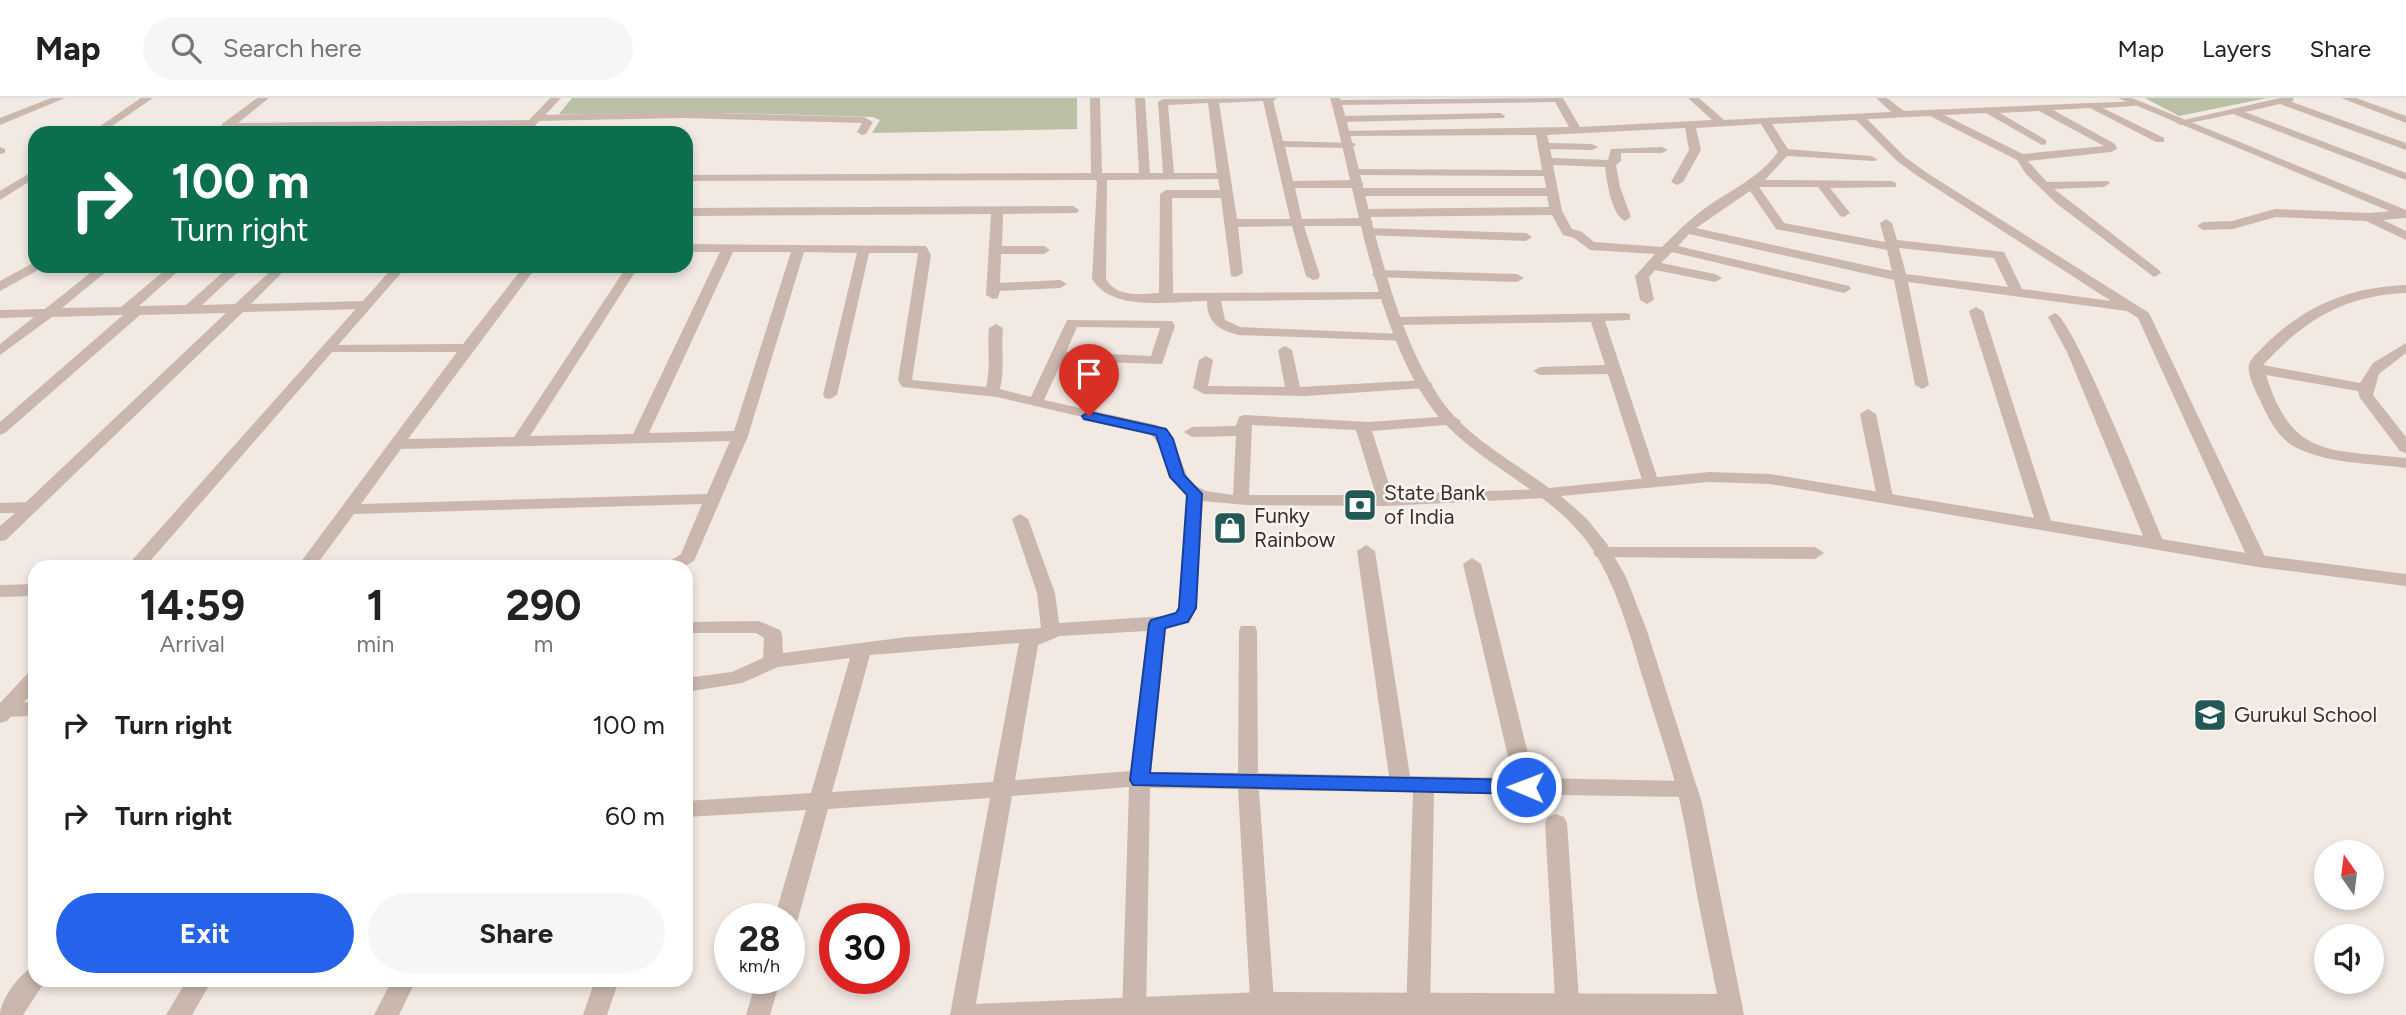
<!DOCTYPE html>
<html lang="en">
<head>
<meta charset="utf-8">
<style>
	body { margin:0; font-family:Figtree,sans-serif; background:#f6f6f6; color:#222; height:100vh; display:flex; flex-direction:column; font-size:26px; white-space:nowrap }
	* { box-sizing:border-box; margin:0 }
	p { font-size:23px; color:#767676 }
	.icon { flex:none; width:38px; height:38px; fill:none; stroke:currentColor; stroke-width:2; stroke-linecap:round; stroke-linejoin:round }
	.map { position:relative; flex:1; overflow:hidden }
	.side { position:absolute; left:28px; top:462px; width:665px; height:427px; display:flex; flex-direction:column; background:#fff; border-radius:21px; box-shadow:0 4px 10px #0003 }
	.side>* { flex:none }
	.top-card { position:absolute; left:28px; top:28px; width:665px; height:147px; border-radius:21px; box-shadow:0 4px 10px #0003; background:#0b6e4f; color:#fff; overflow:hidden }
	.needle { width:46px; rotate:346deg }
	.buttons { position:absolute; left:2314px; top:742px; display:grid; gap:14px }
	.buttons a { display:grid; place-items:center; width:70px; height:70px; border-radius:50%; background:#fff; box-shadow:0 4px 10px #0003; font-size:35px }
	.speed { position:absolute; left:714px; top:805px; display:flex; gap:14px; font-size:35px; font-weight:700; text-align:center }
	.speed>* { display:grid; place-content:center; width:91px; height:91px; border-radius:50%; background:#fff; box-shadow:0 4px 10px #0003; line-height:1 }
	.speed small { font-size:18px; font-weight:400 }
	.speed .limit { border:10px solid #d22; background:#fff; color:#111 }
	.pin { position:absolute; display:grid; place-items:center; width:60px; height:60px; color:#fff; margin:-72px -30px; border-radius:50% 50% 50% 0; rotate:-45deg; box-shadow:0 0 7px #0007 }
	.pin .icon { rotate:45deg }
	.me { position:absolute; width:77px; margin:-38px; rotate:271deg; stroke-linejoin:round; filter:drop-shadow(0 0 5px #0008) }
	.turn { display:flex; align-items:center; gap:24px; height:147px; padding:0 28px; font-size:32px }
	.turn .icon { width:91px; height:91px; stroke-width:2.5 }
	.turn b { display:block; font-size:49px; line-height:60px }
	.eta { display:flex; justify-content:space-evenly; align-items:center; height:119px; text-align:center }
	.eta b { font-size:42px; font-weight:700; line-height:49px }
	.cta { display:flex; gap:14px; margin-top:auto; padding:14px 28px }
	.cta a { flex:1; height:80px; border-radius:42px; background:#2563eb; color:#fff; font-size:28px; font-weight:700; line-height:80px; text-align:center }
	.cta a+a { background:#f6f6f6; color:#222 }
	ul { padding:0; list-style:none }
	li { display:flex; align-items:center; gap:21px; height:91px; padding:0 28px }
	li div { flex:1 }
	li b { display:block; font-size:26px }
	li em { font-style:normal }
	header { display:flex; align-items:center; gap:42px; box-sizing:border-box; height:98px; padding:0 35px; background:#fff; border-bottom:2px solid #e0e0e0 }
	header strong { font-size:33px }
	nav { display:flex; gap:38px; margin-inline-start:auto; font-size:24px }
	.search { width:490px; height:63px; background:#f6f6f6; display:flex; align-items:center; gap:18px; box-sizing:border-box; padding:0 24px; border-radius:38px; color:#767676; font-size:26px }
	.map>svg:first-child { display:block }
	.green { fill:#b9c0a3 }
	.lines { fill:none; stroke-linecap:round; stroke-linejoin:round }
	.minor { fill:#cab8ae; fill-rule:evenodd }
	.tertiary { fill:#cab8ae; fill-rule:evenodd }
	.route { fill:#2563eb; stroke:#184099; stroke-width:2 }
	.labels { text-anchor:middle; stroke-width:5; stroke-linejoin:round; paint-order:stroke }
	.poi-label { font-size:21px; fill:#392f2c; stroke:#faf4ef; text-anchor:start }
</style>
</head>
<body>
<header>
<strong>Map</strong>
<div class="search"><svg class="icon" aria-label="search" viewBox="0 0 24 24"><circle cx="10" cy="10" r="6"/><path d="M15 15l6 6"/></svg>Search here</div>
<nav><a>Map</a><a>Layers</a><a>Share</a></nav>
</header>
<div class="map">
<svg width="2406" height="917" viewBox="0 0 2406 917">
	<rect width="100%" height="100%" fill="#f2e9e2"/>
	<g class="green">
		<path d="M572,0h505v31l-205,4 8,-13 -7,-3 -141,-4 -173,1z"/>
		<path d="M2145,0h122l-88,18z"/>
	</g>
	<g class="lines">
		<g class="minor">
			<path d="M51,0h14l-65,27v-7z"/>
			<path d="M141,0h12l-51,35h-12z"/>
			<path d="M257,0h12l-31,25 294,-3v-4l4,-1 148,-3 180,5 9,5 -7,12 -4,1 -5,-3 5,-9 -178,-5 -149,3v4l-4,1 -310,3 1,-5z"/>
			<path d="M1090,0h10l2,75h37l-4,-75h10l5,75h13l-5,-71 5,-3 114,-1 -4,3 10,40 71,2 2,2 -6,3 -65,-1 8,34 65,-1 6,4 -6,4h-63l7,31 65,-1 6,4 -6,4h-63l16,50 -2,3 -5,1 -7,-4 -14,-50 -54,1 5,46 -7,4 -5,-1 -10,-78h-49l1,95 213,-1 5,1v6l-170,2 4,19 15,7 162,7 5,1v6l-168,-6c-20,-5 -32,-12 -32,-34 -35,0 -94,12 -115,-22l5,-97 -2,-2 -409,1v-6l405,-2zM1263,3l27,118h-53l-18,-116zM1208,5l9,70h-43l-6,-68zM1218,81l2,11h-54l-6,4 -1,99c-19,1 -42,5 -53,-14l1,-99z"/>
			<path d="M1563,0l17,29 132,-7 -24,-22h11l25,22 167,-8 -15,-14h11l17,13 234,-10 1,2 -5,3 -31,2 61,30v4h-8l-66,-34 -37,2 62,34 2,5 -6,3 -83,9 19,21 61,-1 2,2 -6,4 -50,2 105,81 2,3 -7,4 -97,-73 -31,-30 -9,-14 -87,-44 -63,3 38,38 22,16 222,140 118,248 -3,4h-12l-3,-4 -111,-243 -11,-7 -219,-29 21,103 -7,4 -7,-4 -21,-105 -205,-46 -11,12 171,40 2,3 -7,4 -172,-41 -11,11 54,11 7,4 -7,4 -60,-12 -6,7 5,23 -7,4 -7,-4 -5,-24 20,-22 -65,-4 -16,-12 -11,-3 -11,-20 -187,2 -6,-4 6,-4 184,-2 -2,-11h-188l-6,-4 6,-4h187l-2,-12 -188,-1 -6,-3 6,-3 186,1 -6,-35 -189,1 -4,-1v-4l226,-4 -14,-25 -218,3 -4,-1v-4zM2039,13l65,35 -81,8 -79,-39 42,-2 56,32 4,-1v-4l-46,-27zM1856,22l41,41 22,16 192,124 -89,-12 -18,-37 -107,-12 -5,-17 -6,-4 -6,4 5,19 -101,-19 -25,-36h59l22,29 4,1 6,-4 -20,-25 66,-1v-4l-4,-2 -127,-1 22,-24 88,5 2,-2 -6,-3 -83,-7 -16,-25zM1761,26l17,28c-18,25 -45,37 -70,54 -17,12 -32,27 -46,41l-68,-5 -12,-10 -10,-3 -10,-18 -9,-46 52,2c2,15 6,47 20,54l6,-4 -11,-30 -4,-22 5,-4v-8h41l6,-3 -6,-3 -51,2 -3,11 -56,-2 -2,-9 42,1 6,-3 -6,-3 -43,-1 -2,-8 138,-7 4,22 -18,32 6,3 6,-3 18,-32 -5,-22zM1750,93l26,38 111,21 5,21 -196,-43zM1899,150l95,10 14,29 -102,-13z"/>
			<path d="M2280,0h14l-2,4 114,41v7l-126,-46 -35,8 161,61v7l-173,-66 -53,11 -5,-3z"/>
			<path d="M2341,0h15l50,18v7z"/>
			<path d="M1500,15l5,3 -1,2 -162,4 -5,-3 5,-3z"/>
			<path d="M0,49l5,2v4l-5,1z"/>
			<path d="M35,72v8l-35,22v-9z"/>
			<path d="M1073,108l6,4 -2,3 -74,1 -1,32h42l6,4 -6,4h-43l-1,29 60,-3 7,4 -7,4 -60,3 -2,7 -5,1 -7,-4 5,-81 -305,2v-8z"/>
			<path d="M2275,111l93,4 38,-3v8l-23,2 23,11v9l-40,-19 -90,-4 -43,12 -30,1 -6,-4 6,-4 29,-1z"/>
			<path d="M1369,130l157,5 6,4 -6,4 -161,-6v-6z"/>
			<path d="M686,146l240,2 5,9 -19,125 74,7c5,-20 1,-38 3,-59l7,-4 7,4c-2,22 2,40 -3,61l31,8 36,-77 105,1 3,5 -13,38 -100,-3 -18,39 113,25 16,16 17,42 16,8 27,4 3,-59 -44,1 -8,-5 8,-5 44,-1 3,-9 5,-2 124,7 85,-6 8,5 -3,3 -86,7 20,63 158,-5 2,4 -2,4 -6,1 -158,8 -140,-1 -43,-4 -7,107 -7,14 -23,7 -15,143 87,1 1,-142 2,-5h14l2,5 1,142 131,3 -32,-225 9,-6 9,6 35,225 103,2 -50,-214 9,-6 9,6 53,214 153,3 7,2 4,6 -4,6 -7,2 -253,-4 -4,222h-24l7,-223 -154,-2 16,225h-24l-13,-226 -88,-1 -4,227h-24l7,-228 -117,9 -38,219h-24l40,-217 -162,11 -30,110 -4,7 -5,2v-9h-15l32,-109 -120,7v-16l125,-8 39,-135 -72,9 -36,16 -56,9v-14l46,-6 31,-14 1,-20 -8,-5h-61l-9,3v-14l73,-1 21,9 2,5 1,18 124,-16 134,-9 -4,-35 -25,-74 8,-5 8,5 27,74 4,30 106,-7 10,-2 3,-6 9,-113c-23,-16 -18,-48 -40,-63l-150,-35 -95,-10 -4,-7 20,-127h-49l-32,142 -7,4 -5,-1 -2,-3 34,-142 -53,-1 -56,184 -54,125 -11,6h-22l20,-13 21,-50 -348,10 -39,53h-18l160,-215h-128l-5,-1v-6l139,-1 61,-78h13l-129,173 106,-2 113,-171h12l-109,170 103,-2 87,-182h-34zM733,154h58l-57,179 -85,2zM1077,229l83,1 -9,28 -85,-4zM1252,327l104,5 20,65h-127zM730,343l-23,53 -346,10 40,-55zM1147,533l-16,140 -116,9 23,-135 22,-9zM1019,545l-26,139 -161,10 38,-137z"/>
			<path d="M35,164v4h6l-1,3 -40,22v-10z"/>
			<path d="M99,168h14l-51,42 59,-1 49,-41h14l-45,40 47,-1 44,-39h14l-42,39 33,-1 41,-38h13l-38,38 114,-3 7,4 -7,4 -122,3 -237,228 -6,1v-15l15,-13h-15v-10l26,-1 200,-189 -86,2 -135,118 -5,2v-13l123,-107 -71,2 -52,38v-11l34,-27 -34,1v-8l45,-1z"/>
			<path d="M1379,172l138,4 7,4 -7,4 -143,-5 -2,-3z"/>
			<path d="M2406,187v8c-63,3 -100,26 -143,72l97,18 13,-20 33,-20v10l-27,21 -6,21 33,42v16l-6,-2 -40,-53 -2,-7 -92,-16c26,84 64,74 140,83v10c-35,-5 -79,-4 -111,-21 -17,-9 -27,-29 -35,-47 -4,-8 -13,-26 -11,-35 1,-7 13,-16 17,-21 40,-39 85,-57 140,-59z"/>
			<path d="M1976,209l7,4 69,213 -2,4 -6,1 -8,-5 -67,-213z"/>
			<path d="M1625,215l5,1v6l-25,1 54,162 -8,5 -8,-5 -35,-109 -68,1 -7,-4 7,-4 65,-2 -14,-43 -195,3 -7,-4 7,-4z"/>
			<path d="M2055,215c18,5 96,200 109,230l-3,4h-12l-3,-4 -79,-191 -19,-35z"/>
			<path d="M1285,248l7,4 8,37 126,-7 7,4 -7,4 -121,8 -101,-2 -11,-6 6,-28 7,-4 7,4 -5,26 77,1 -7,-37z"/>
			<path d="M1868,311l8,5 17,83 -8,5 -8,-5 -17,-83z"/>
			<path d="M1602,449h213l9,6 -9,6 -219,-2 -3,-4 3,-4z"/>
			<path d="M35,486v12l-35,1v-12z"/>
			<path d="M35,604v14l-35,1v-14z"/>
			<path d="M1556,716l8,3 3,6 13,192h-24l-11,-192 3,-6z"/>
			<path d="M35,868v14h11l-23,35h-23c0,-15 21,-44 35,-49z"/>
			<path d="M757,880h24l-11,37h-24z"/>
			<path d="M187,882h25l-20,35h-26z"/>
			<path d="M392,882h24l-17,35h-25z"/>
			<path d="M595,882h24l-12,35h-24z"/>
		</g>
		<g class="tertiary">
			<path d="M550,0h11l-33,35h-11z"/>
			<path d="M1330,0h10c28,92 50,248 115,319 27,29 62,47 94,71l160,-16 61,2 488,81 148,19v12l-148,-19 -488,-83 -61,-2 -148,14 26,23 20,25 19,33 21,54 55,172 42,212h-783l3,-8 9,-3 289,-12 455,2c-6,-31 -13,-62 -19,-94 -7,-38 -12,-76 -22,-114 -9,-34 -21,-68 -31,-101 -13,-42 -24,-86 -46,-125 -34,-62 -105,-86 -153,-135 -68,-71 -89,-232 -116,-327z"/>
			<path d="M2118,0h14l274,112v8z"/>
			<path d="M394,168h13l-262,301h-19z"/>
			<path d="M35,573v19l-28,31 -7,2v-20l28,-30z"/>
		</g>
	</g>
	<path class="route" d="M1089,314l77,17 7,10 11,36 18,19 -6,114 -8,14 -23,6 -15,145 376,7 7,2 2,5 -2,5 -7,2 -393,-9 -3,-5 19,-156 2,-4 25,-7 3,-5 8,-113 -17,-18 -14,-42 -72,-16 -2,-3z"/>
	<defs>
		<symbol id="bank-square" viewBox="-11 -11 22 22"><rect x="-9" y="-9" width="18" height="18" rx="4" fill="#245856" stroke="#faf4ef"/><path d="M-6-4H6V4H-6ZM0-2.3a2.3 2.3 0 1 0 0 4.6a2.3 2.3 0 1 0 0-4.6Z" fill="#fff"/></symbol>
		<symbol id="shop-square" viewBox="-11 -11 22 22"><rect x="-9" y="-9" width="18" height="18" rx="4" fill="#245856" stroke="#faf4ef"/><path d="M-5-2.5h2.3a2.7 3.5 0 0 1 5.4 0H5L5.5 6h-11ZM-1.5-2.5h3a1.5 2.3 0 0 0-3 0Z" fill="#fff"/></symbol>
		<symbol id="school-square" viewBox="-11 -11 22 22"><rect x="-9" y="-9" width="18" height="18" rx="4" fill="#245856" stroke="#faf4ef"/><path d="M0-5L7-2L0 1L-7-2ZM-4 1L0 2.5L4 1V4Q0 6-4 4Z" fill="#fff"/></symbol>
	</defs>
	<g fill-rule="evenodd">
		<use href="#bank-square" x="1341" y="388" width="38" height="38"/>
		<use href="#shop-square" x="1211" y="411" width="38" height="38"/>
		<use href="#school-square" x="2191" y="598" width="38" height="38"/>
	</g>
	<g class="labels">
		<g class="poi-label">
			<text x="1384" y="402">State Bank<tspan x="1384" dy="24">of India</tspan></text>
			<text x="1254" y="425">Funky<tspan x="1254" dy="24">Rainbow</tspan></text>
			<text x="2234" y="624">Gurukul School</text>
		</g>
	</g>
</svg>
<div class="buttons">
<a><svg class="needle" viewBox="-14 -14 28 28"><path d="M0-13l5 13h-10z" fill="#e53935"/><path d="M0 13l5-13h-10z" fill="#767676"/></svg></a>
<a><svg class="icon" aria-label="sound" viewBox="0 0 24 24"><path d="M4 9h4l5-4v14l-5-4H4zM17 9q2 3 0 6"/></svg></a>
</div>
<div class="speed"><div>28<small>km/h</small></div><div class="limit">30</div></div>
<div class="pin" style="left:1089px;top:318px;background:#d93025"><svg class="icon" aria-label="arrive" viewBox="0 0 24 24"><path d="M6 21V4h12l-3 4 3 4H6"/></svg></div>
<svg class="me" style="left:1526px;top:689px" viewBox="-20 -20 40 40"><circle r="17" fill="#2563eb" stroke="#fff" stroke-width="3"/><path d="M0-11L8 9 0 5-8 9z" fill="#fff"/></svg>
<div class="top-card">
<div class="turn"><svg class="icon" aria-label="right" viewBox="0 0 24 24"><path d="M7 20v-9h11M14 6l5 5-5 5"/></svg><div><b>100 m</b>Turn right</div></div>
</div>
<section class="side">
<div class="eta">
<div><b>14:59</b><p>Arrival</p></div>
<div><b>1</b><p>min</p></div>
<div><b>290</b><p>m</p></div>
</div>
<ul>
<li><svg class="icon" aria-label="right" viewBox="0 0 24 24"><path d="M7 20v-9h11M14 6l5 5-5 5"/></svg><div><b>Turn right</b></div><em>100 m</em></li>
<li><svg class="icon" aria-label="right" viewBox="0 0 24 24"><path d="M7 20v-9h11M14 6l5 5-5 5"/></svg><div><b>Turn right</b></div><em>60 m</em></li>
</ul>
<div class="cta"><a>Exit</a><a>Share</a></div>
</section>
</div>
</body>
</html>
